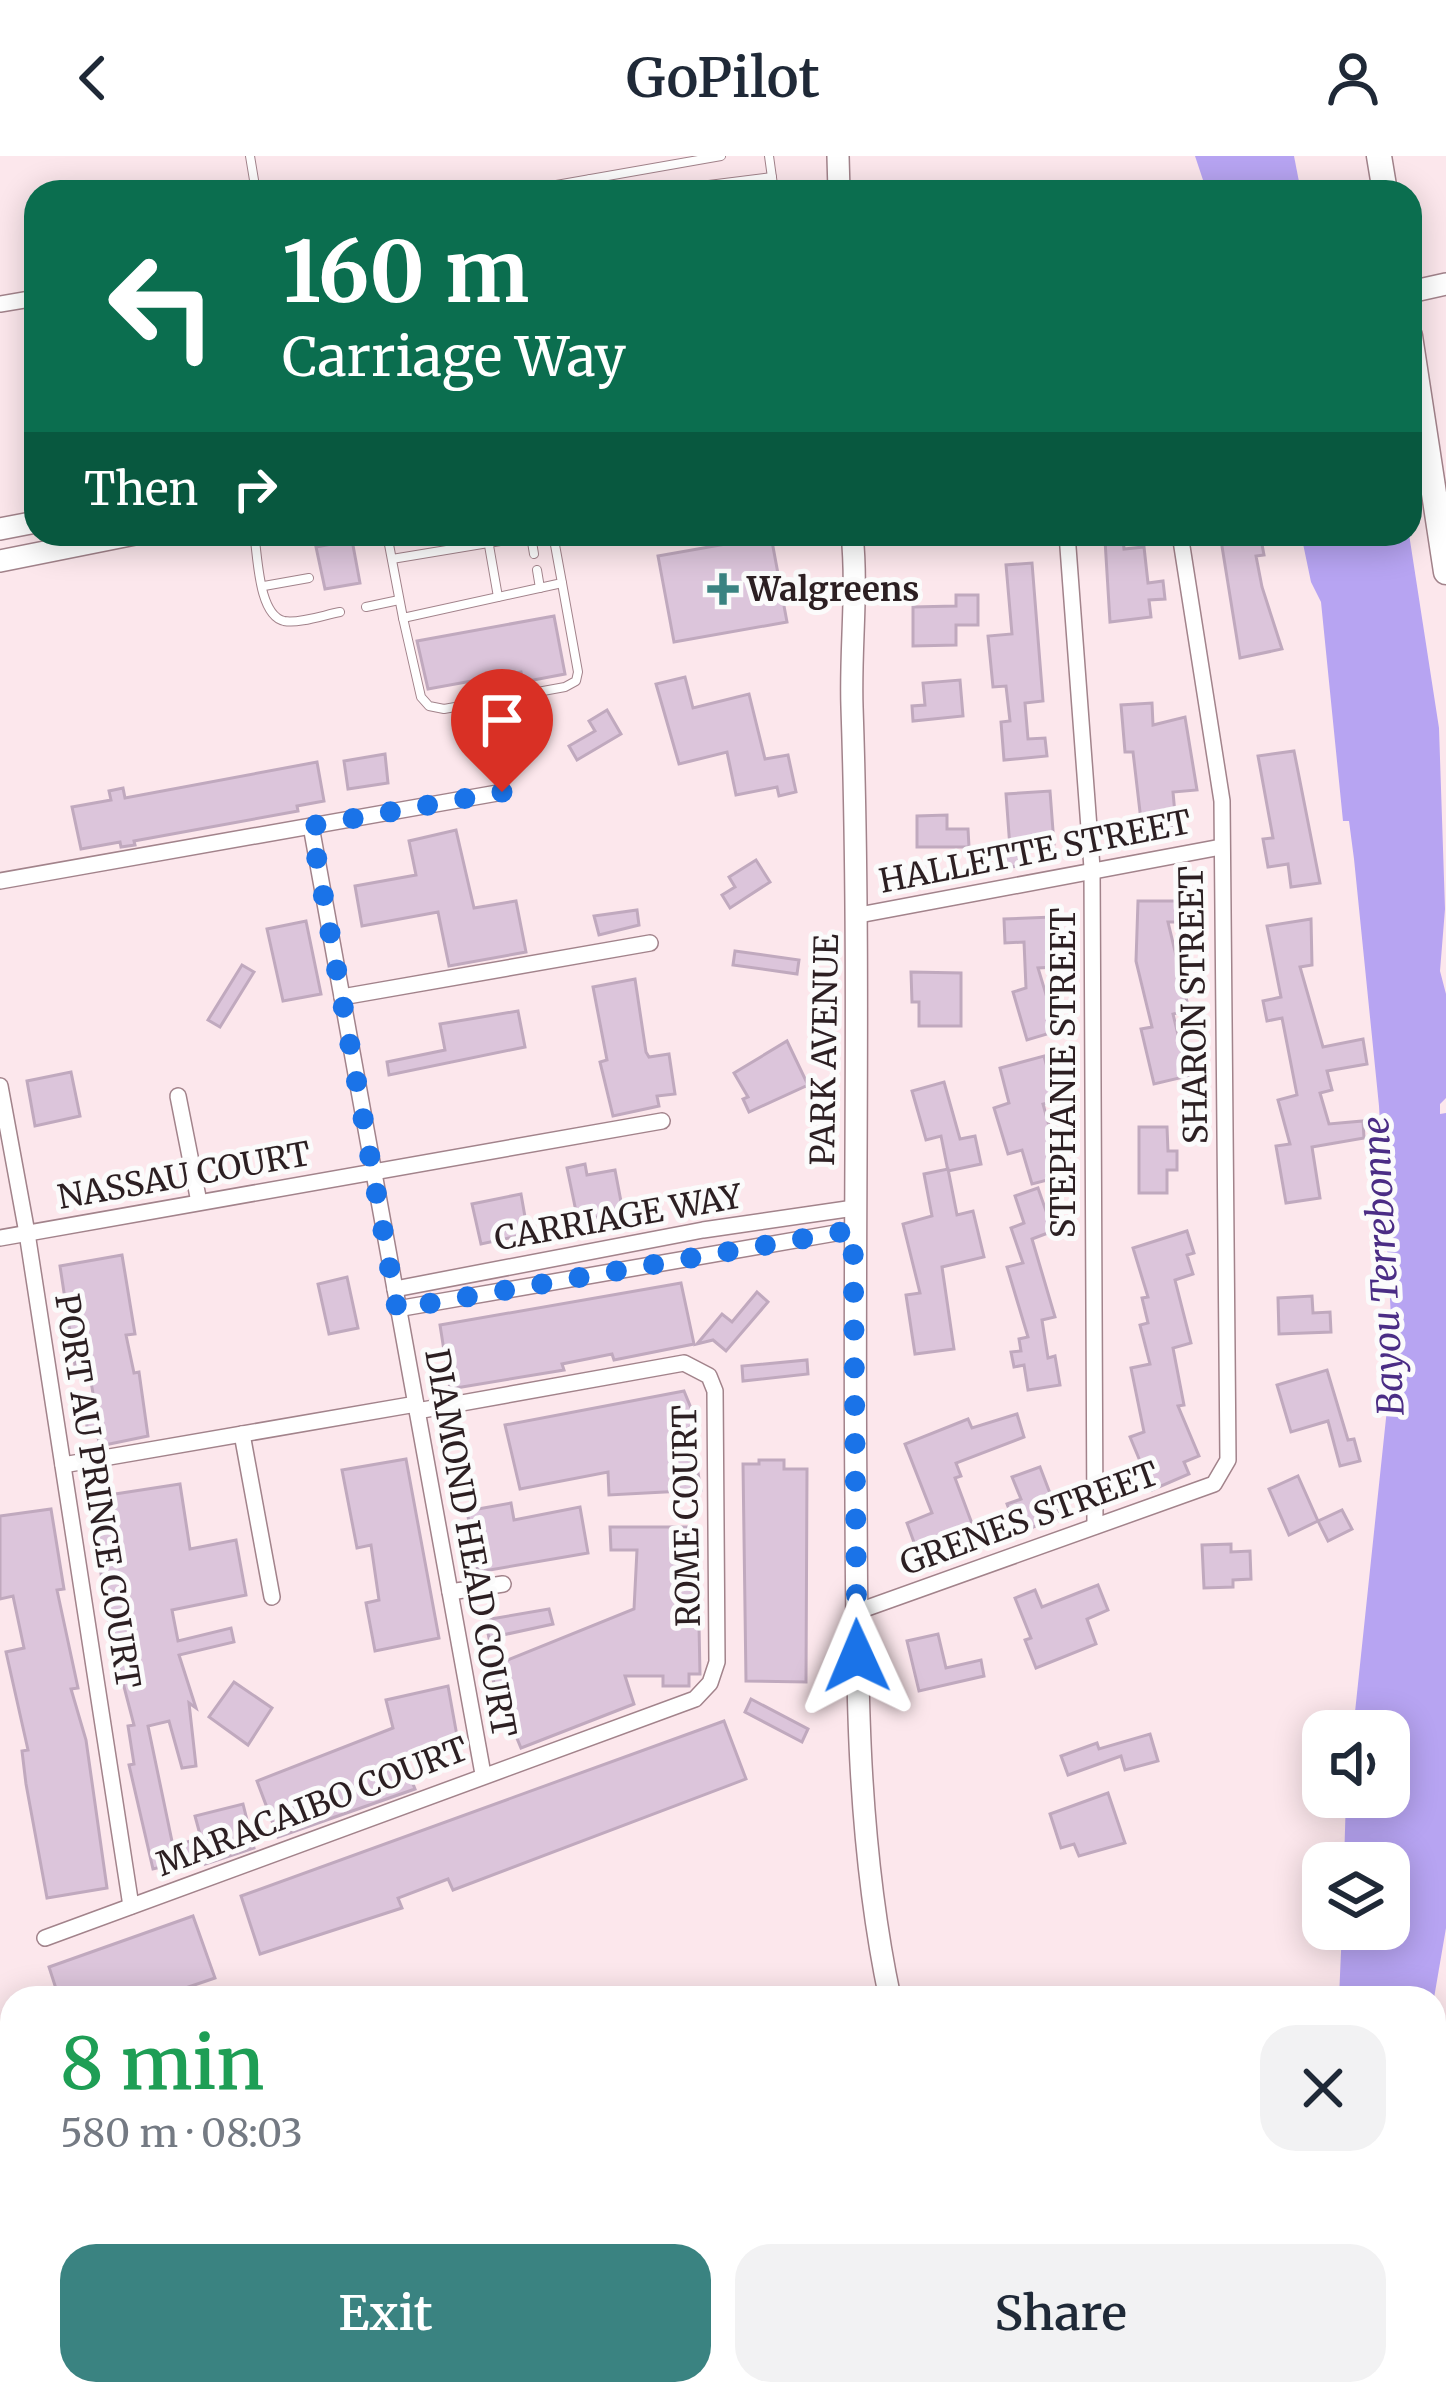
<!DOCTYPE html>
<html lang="en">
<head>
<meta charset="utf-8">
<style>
	body { margin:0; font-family:Merriweather,serif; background:#f2f2f3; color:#1f2937; height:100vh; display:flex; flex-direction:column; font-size:45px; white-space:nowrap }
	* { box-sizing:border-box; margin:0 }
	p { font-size:39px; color:#747a83 }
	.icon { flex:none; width:66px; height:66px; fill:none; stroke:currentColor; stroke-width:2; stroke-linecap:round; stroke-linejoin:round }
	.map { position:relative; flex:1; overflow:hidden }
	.sheet { position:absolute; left:0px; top:1830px; width:1446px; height:420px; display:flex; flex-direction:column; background:#fff; border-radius:36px 36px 0 0; box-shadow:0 6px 30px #0003 }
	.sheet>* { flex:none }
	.guide { position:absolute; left:24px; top:24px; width:1398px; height:366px; border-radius:36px; box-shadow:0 6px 30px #0003; background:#0b6e4f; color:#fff; overflow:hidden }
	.buttons { position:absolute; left:1302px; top:1554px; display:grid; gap:24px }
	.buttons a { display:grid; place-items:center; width:108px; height:108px; border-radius:24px; background:#fff; box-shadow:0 6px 30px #0003; font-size:60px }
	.pin { position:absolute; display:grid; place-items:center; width:102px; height:102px; color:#fff; margin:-123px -51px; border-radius:50% 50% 50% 0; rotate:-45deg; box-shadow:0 0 12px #0007 }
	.pin .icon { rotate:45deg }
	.me { position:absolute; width:132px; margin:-66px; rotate:359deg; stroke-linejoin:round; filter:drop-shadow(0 0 9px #0008) }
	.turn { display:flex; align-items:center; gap:42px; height:252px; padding:0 60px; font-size:54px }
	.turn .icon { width:156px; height:156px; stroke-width:2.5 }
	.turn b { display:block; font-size:84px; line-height:102px }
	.then { display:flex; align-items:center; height:114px; padding:0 60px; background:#0003; gap:24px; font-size:45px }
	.round { display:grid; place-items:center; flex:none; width:126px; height:126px; border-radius:36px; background:#f2f2f3 }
	.head { display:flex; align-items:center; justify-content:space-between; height:204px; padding:0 60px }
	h1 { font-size:72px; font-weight:600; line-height:90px; color:#1e9e55 }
	.primary-button { display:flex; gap:24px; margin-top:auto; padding:24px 60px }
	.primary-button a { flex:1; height:138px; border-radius:36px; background:#3a8381; color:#fff; font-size:48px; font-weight:600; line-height:138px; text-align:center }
	.primary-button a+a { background:#f2f2f3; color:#1f2937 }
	header { display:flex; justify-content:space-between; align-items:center; height:156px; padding:0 60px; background:#fff; font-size:54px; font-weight:600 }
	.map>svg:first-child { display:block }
	.water { fill:#b7a4f2 }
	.building { fill:#dcc5db; stroke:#c0a9be; stroke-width:3 }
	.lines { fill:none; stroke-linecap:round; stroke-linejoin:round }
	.service-casing { stroke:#a2838b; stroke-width:10 }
	.minor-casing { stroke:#a2838b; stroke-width:18 }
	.secondary-casing { stroke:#a2838b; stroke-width:24 }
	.primary-casing { stroke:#a2838b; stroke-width:27 }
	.service { stroke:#fff; stroke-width:8 }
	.minor { stroke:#fff; stroke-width:15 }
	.secondary { stroke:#fff; stroke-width:21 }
	.primary { stroke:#fff; stroke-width:24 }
	.route { stroke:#1a73e8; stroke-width:21; stroke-dasharray:0 37.8 }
	.poi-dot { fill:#3a8381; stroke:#fbfbfb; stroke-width:4.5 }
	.labels { text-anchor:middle; stroke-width:10; stroke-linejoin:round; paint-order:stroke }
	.poi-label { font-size:33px; font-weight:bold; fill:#2c1f22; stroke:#fbfbfb; text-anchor:start }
	.street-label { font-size:33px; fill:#2c1f22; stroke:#fbfbfb }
	.water-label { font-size:36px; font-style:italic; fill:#4b2d85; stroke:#fbfbfb }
</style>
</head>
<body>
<header><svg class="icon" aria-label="back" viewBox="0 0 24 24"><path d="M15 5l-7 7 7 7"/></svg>GoPilot<svg class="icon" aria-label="person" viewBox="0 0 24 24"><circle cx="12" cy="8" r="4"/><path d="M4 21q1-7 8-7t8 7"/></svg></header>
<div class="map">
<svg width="1446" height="2250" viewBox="0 0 1446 2250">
	<rect width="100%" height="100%" fill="#fce7ec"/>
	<g class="water">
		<path d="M1195,0h99l7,36h-94z"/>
		<path d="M1301,378h108l30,194 6,181 -5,62 6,23v104l-6,6v10l6,-1v815l-12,70h-95l3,-69h47v-66h-45l2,-66h43v-66h-36l40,-379 -14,-246 -25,-247 -5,-38h-6l-22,-219 -10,-20z"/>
	</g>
	<g class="building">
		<path d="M1220,378h40l4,21 -8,1 6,31 20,62 -42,9z"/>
		<path d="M771,380l16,86 -113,20 -16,-86z"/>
		<path d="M1123,383l1,10 20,-2 4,36 15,-2 2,18 -16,1 2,17 -41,5 -5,-82z"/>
		<path d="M352,384l8,43 -35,6 -9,-42z"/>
		<path d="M1032,407l11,138 -18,2 3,36 17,-1 2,18 -43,4 -3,-38 9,-1 -4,-35 -13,1 -5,-51 24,-2 -6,-69z"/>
		<path d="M956,439h22v30h-22v20l-43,1v-39l43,-1z"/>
		<path d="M554,460l11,58 -42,8 -2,-10 -93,17 -11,-48z"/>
		<path d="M685,521l8,31 56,-14 16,65 23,-4 8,37 -17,4 -2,-9 -41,8 -9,-43 -48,12 -23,-80z"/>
		<path d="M960,524l3,36 -50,5 -1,-15 13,-1 -2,-22z"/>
		<path d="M1152,547l1,22 32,-8 12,73 -24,2 3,33 -34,4 -9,-77h-8l-4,-47z"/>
		<path d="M607,554l14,24 -44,26 -8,-14 26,-15 -6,-10z"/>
		<path d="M1294,595l26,132 -29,4 -3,-23 -20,3 -5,-28 10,-1 -15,-82z"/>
		<path d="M385,598l3,29 -40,6 -4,-28z"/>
		<path d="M317,606l7,39 -27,5 1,5 -164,30 1,4 -14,2 -1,-5 -39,7 -9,-42 39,-7 -2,-9 14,-3 2,10z"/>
		<path d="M1050,635l4,53 -26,1 2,20 -32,3 -1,-19 13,-1 -4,-54z"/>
		<path d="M947,659v14h21l1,18h-52v-31z"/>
		<path d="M456,674l18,78 42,-7 10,51 -77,14 -11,-54 -76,14 -7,-40 61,-11 -7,-34z"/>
		<path d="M756,704l14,22 -40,26 -8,-13 13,-8 -6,-10z"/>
		<path d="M1138,745h47v21h-17l21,88 -16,4 15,62 -34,8 -13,-55 11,-2 -16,-66z"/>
		<path d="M637,754l2,15 -40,10 -5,-19z"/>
		<path d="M1052,761l3,50 -17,1 19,63 -30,9 -14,-48 13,-4 -2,-46 -19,1 -1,-24z"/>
		<path d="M1311,763l1,46 -12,2 23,80 40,-8 4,25 -40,7 5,19 -12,3 9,31 34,-3 1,17 -52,9 8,51 -34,5 -10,-57 14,-2 -12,-44 19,-5 -15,-77 -15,3 -4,-20 18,-4 -14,-71z"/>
		<path d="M306,765l15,73 -38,7 -16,-72z"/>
		<path d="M735,795l64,9 -2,14 -64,-9z"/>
		<path d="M242,809l12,7 -34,55 -12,-7z"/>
		<path d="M911,816l50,1v53h-42v-24h-7z"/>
		<path d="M635,823l11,73 3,5 20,-3 6,40 -18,2 2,10 -46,10 -13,-54 7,-2 -14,-73z"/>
		<path d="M518,855l7,36 -136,28 -2,-13 58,-12 -5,-26z"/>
		<path d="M787,885l21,44 -59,27 -6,-13 5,-2 -14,-24z"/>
		<path d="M1044,900l12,45 -13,3 20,72 -31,8 -10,-34 -14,4 -14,-46 15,-5 -9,-35z"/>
		<path d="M71,916l9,44 -45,10 -8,-45z"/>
		<path d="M944,926l16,57 15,-3 6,28 -33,7 -7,-35 -15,4 -14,-49z"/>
		<path d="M1139,971h28l1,24h9v19h-10v23h-28z"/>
		<path d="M585,1008l2,11 28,-5 8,42 -45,9 -11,-53z"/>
		<path d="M948,1013l9,46 16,-4 11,46 -42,10 12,82 -39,5 -9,-59 14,-2 -17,-69 29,-8 -8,-42z"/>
		<path d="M1038,1032l15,43 -21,8 23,78 -13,3 6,38 7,-2 5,29 -32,5 -4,-25 -10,2 -3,-15 10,-1 -2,-12 9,-2 -21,-70 16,-4 -12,-35 13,-5 -9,-27z"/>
		<path d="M521,1038l7,40 -47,10 -9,-40z"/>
		<path d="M1187,1075l7,22 -7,2 6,19 -18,6 16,63 -18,5 11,57 -6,1 21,50 -15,6 5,12 -37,16 -22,-53 14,-5 -13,-64 19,-4 -10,-39 8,-2 -6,-25 6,-1 -15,-49z"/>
		<path d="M122,1099l13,79 -9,1 8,38 5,-1 9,64 -48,10 -3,-13 -9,1 -2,-15 11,-2 -8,-47 -13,2 -16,-106z"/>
		<path d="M347,1121l11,51 -29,6 -11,-50z"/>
		<path d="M681,1127l13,61 -80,16 -2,-6 -50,10 2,6 -114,19 -10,-64z"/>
		<path d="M757,1136l11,10 -42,49 -13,-11 -16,4 25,-30 10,8z"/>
		<path d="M1312,1140l1,17 17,-1 1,20 -52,2 -1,-36z"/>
		<path d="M807,1204l1,14 -65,7 -1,-15z"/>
		<path d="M1327,1214l21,70 6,-1 6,22 -20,5 -12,-45 -37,11 -14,-47z"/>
		<path d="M684,1235l14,34 -8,2 11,63 -92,5 -1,-23 -88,17 -15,-64z"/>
		<path d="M1017,1258l7,23 -68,26 5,13 -6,2 22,59 -57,22 -13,-36 25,-10 -27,-69 63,-25 4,9z"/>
		<path d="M406,1303l33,179 -64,13 -9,-48 13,-3 -8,-55 -14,3 -15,-78z"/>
		<path d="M759,1304h25v9h23l-1,213 -60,-1 -3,-217h16z"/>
		<path d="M1040,1311l19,50 -41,16 -11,-29 14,-5 -9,-22z"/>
		<path d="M1298,1320l20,45 24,-11 10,19 -24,12 -10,-20 -29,14 -20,-46z"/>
		<path d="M180,1328l10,65 46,-9 10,55 -74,15 6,31 53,-13 3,14 -55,13 17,53 -7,-5 7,63 -14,2 -13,-47 -21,5 25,120 28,-8 -6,-22 48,-12 11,44 -49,16 -2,-7 -50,12 -24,-104 5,-1 -6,-38 6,-1 -23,-88 -22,-139z"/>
		<path d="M511,1347l3,17 66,-13 8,46 -110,19 -11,-61z"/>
		<path d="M51,1353l13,80 -7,1 21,98 -7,1 15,51 21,148 -60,10 -21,-114 -4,-33 6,-1 -22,-98 18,-4 -11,-52 -13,3v-83z"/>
		<path d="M610,1371h87l3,147h-11v12h-26v-10h-38l9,28 -113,44 -33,-80 146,-59 3,-59h-26z"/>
		<path d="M1231,1388v8l19,-1 1,28 -18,1v7l-29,1 -2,-43z"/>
		<path d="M1098,1429l10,25 -21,9 9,25 -60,24 -11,-28 6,-2 -16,-40 20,-8 7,17z"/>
		<path d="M549,1453l4,15 -64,14 -4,-18z"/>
		<path d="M938,1478l8,34 35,-8 3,16 -65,15 -12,-50z"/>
		<path d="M234,1526l38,26 -24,37 -39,-28z"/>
		<path d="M448,1530l11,61 -56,12 12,30 -137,48 -21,-56 136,-53 -7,-28z"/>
		<path d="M751,1543l57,30 -6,13 -57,-30z"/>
		<path d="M724,1565l22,58 -293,111 -5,-11 -50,19 4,10 -142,46 -19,-58z"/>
		<path d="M1150,1578l8,27 -33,9 -4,-14 -53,19 -7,-19 36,-13 2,6z"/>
		<path d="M1108,1637l17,50 -46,13 -5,-12 -13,4 -11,-34z"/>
		<path d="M193,1760l22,62 -59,20h-97l-10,-31z"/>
	</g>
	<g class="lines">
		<defs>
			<g id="service">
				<path d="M250,0l6,36"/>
				<path d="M769,0l5,36"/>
				<path d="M590,23l3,13"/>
				<path d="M546,36l-1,-5 176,-31"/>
				<path d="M653,36l119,-15"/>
				<path d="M254,378c4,21 4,81 30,87 15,3 40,-6 56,-9"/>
				<path d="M387,378l16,84 159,-35 -9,-49"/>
				<path d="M487,378l11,63"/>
				<path d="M531,380l3,18"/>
				<path d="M392,403l151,-25"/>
				<path d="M537,414l3,18"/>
				<path d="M264,430l45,-8"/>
				<path d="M366,451l33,-7"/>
				<path d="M403,462l18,79 8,9 15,3 121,-22 11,-6 2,-9 -16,-89"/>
				<path d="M1091,2250l23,-12"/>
			</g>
			<g id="minor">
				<path d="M0,148l36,-6"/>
				<path d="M1067,378l25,334 3,658"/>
				<path d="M311,670l172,948"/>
				<path d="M0,725l503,-89"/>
				<path d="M859,759l362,-68"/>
				<path d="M342,841l308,-54"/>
				<path d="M0,930l27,147 104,673"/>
				<path d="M178,940l21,106"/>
				<path d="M0,1082l662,-117"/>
				<path d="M395,1133l308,-59 151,-22"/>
				<path d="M397,1153l456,-79"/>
				<path d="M242,1278l30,163"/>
				<path d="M63,1309l353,-61"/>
				<path d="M450,1436l53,-8"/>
				<path d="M856,1456l358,-128 14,-24 -6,-659 -42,-267"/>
				<path d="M45,1782l650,-239 15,-16 7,-21 -2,-271 -6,-15 -25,-13 -267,48"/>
			</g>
			<g id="secondary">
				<path d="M838,0l1,36"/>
				<path d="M1410,136l36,-8"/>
				<path d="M0,373l36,-7"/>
				<path d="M852,378c6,57 -2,116 0,173 9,264 1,528 4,792 1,167 -1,335 34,499"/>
				<path d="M0,405l135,-27"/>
				<path d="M995,2238l4,12"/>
			</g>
			<g id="primary">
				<path d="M1379,0l6,36"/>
				<path d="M1410,180l36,236"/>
			</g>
		</defs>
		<use href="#service" class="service-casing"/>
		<use href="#minor" class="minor-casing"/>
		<use href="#secondary" class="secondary-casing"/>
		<use href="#primary" class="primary-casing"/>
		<use href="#service" class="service"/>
		<use href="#minor" class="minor"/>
		<use href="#secondary" class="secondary"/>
		<use href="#primary" class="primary"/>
	</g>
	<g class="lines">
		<path class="route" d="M502,636l-191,34 86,483 456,-79 4,426"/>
	</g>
	<path class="poi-dot" d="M717 415h12v12h12v12h-12v12h-12v-12h-12v-12h12z"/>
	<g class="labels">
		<g class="poi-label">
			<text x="747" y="445">Walgreens</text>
		</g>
		<g class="street-label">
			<text transform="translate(1035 695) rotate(-11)" y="12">HALLETTE STREET</text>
			<text transform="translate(1193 849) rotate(-91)" y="12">SHARON STREET</text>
			<text transform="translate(824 894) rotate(-89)" y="12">PARK AVENUE</text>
			<text transform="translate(1063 917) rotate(-90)" y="12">STEPHANIE STREET</text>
			<text transform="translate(184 1019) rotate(-10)" y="12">NASSAU COURT</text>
			<text transform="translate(618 1061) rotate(-10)" y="12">CARRIAGE WAY</text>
			<text transform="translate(98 1335) rotate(81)" y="12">PORT AU PRINCE COURT</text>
			<text transform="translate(686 1360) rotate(-91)" y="12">ROME COURT</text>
			<text transform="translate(1029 1362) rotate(-20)" y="12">GRENES STREET</text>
			<text transform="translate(471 1387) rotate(80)" y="12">DIAMOND HEAD COURT</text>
			<text transform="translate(312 1650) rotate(-21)" y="12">MARACAIBO COURT</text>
		</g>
		<g class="water-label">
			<text transform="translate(1383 1110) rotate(-93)" y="13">Bayou Terrebonne</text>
		</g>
	</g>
</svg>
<div class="buttons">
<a><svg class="icon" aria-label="sound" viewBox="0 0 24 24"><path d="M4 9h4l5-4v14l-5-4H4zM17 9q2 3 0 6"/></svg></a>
<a><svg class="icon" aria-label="layers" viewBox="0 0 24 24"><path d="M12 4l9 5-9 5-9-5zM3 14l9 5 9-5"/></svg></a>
</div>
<div class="pin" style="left:502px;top:636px;background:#d93025"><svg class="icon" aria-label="arrive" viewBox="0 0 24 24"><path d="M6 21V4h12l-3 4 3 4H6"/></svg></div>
<svg class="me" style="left:857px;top:1500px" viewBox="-20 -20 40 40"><path d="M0-17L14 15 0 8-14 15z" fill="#1a73e8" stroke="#fff" stroke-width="4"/></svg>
<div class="guide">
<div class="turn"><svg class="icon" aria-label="left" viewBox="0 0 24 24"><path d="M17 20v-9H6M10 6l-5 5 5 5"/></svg><div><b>160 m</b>Carriage Way</div></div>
<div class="then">Then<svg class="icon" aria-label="right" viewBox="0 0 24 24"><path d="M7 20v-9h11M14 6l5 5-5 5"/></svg></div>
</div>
<section class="sheet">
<div class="head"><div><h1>8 min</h1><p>580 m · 08:03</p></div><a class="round"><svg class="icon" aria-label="close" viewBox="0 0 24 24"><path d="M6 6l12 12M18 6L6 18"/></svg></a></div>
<div class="primary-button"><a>Exit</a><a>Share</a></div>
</section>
</div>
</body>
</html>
